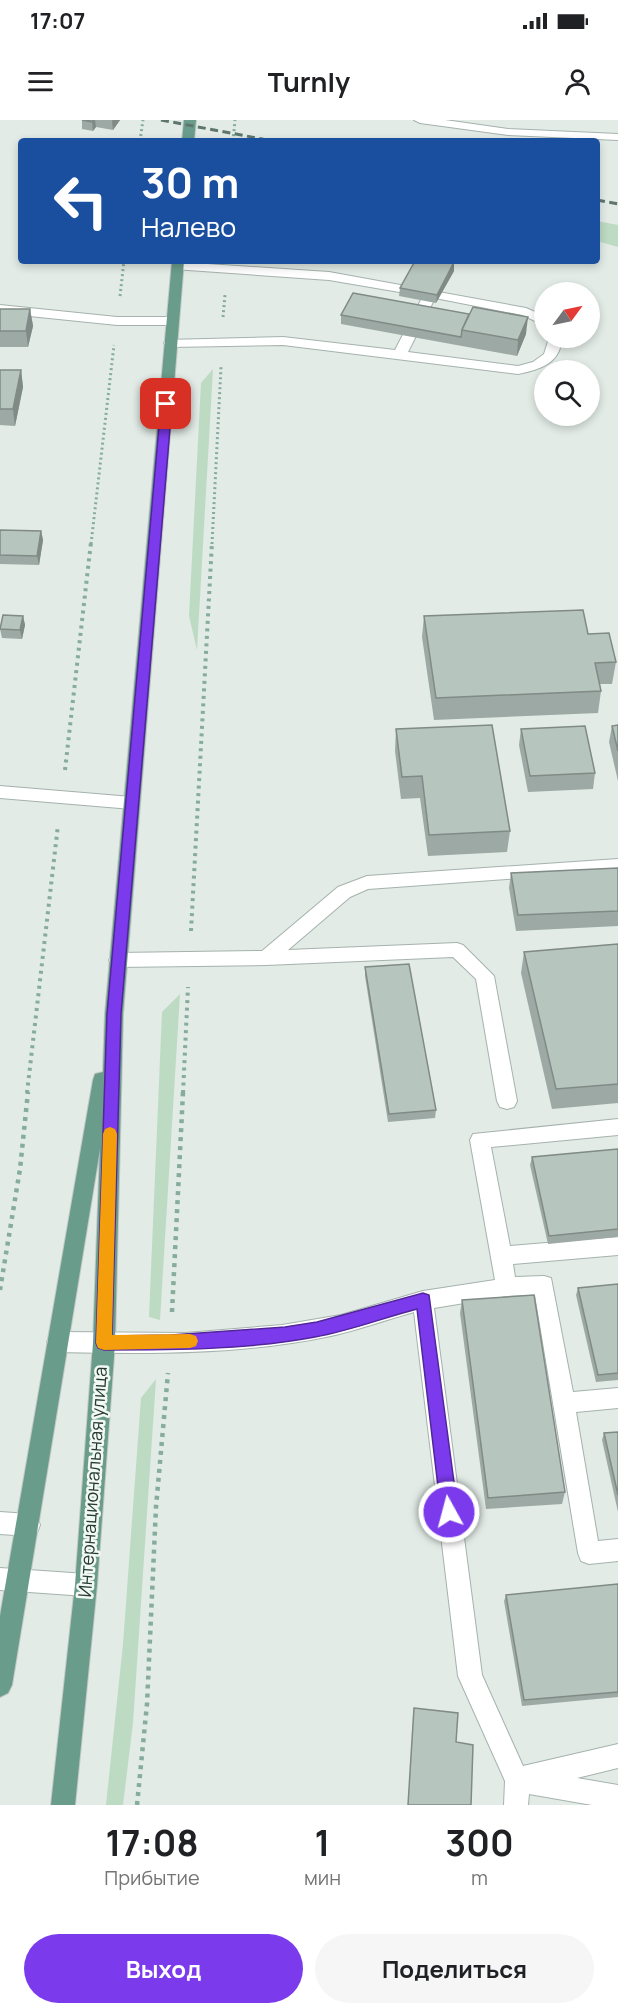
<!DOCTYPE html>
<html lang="ru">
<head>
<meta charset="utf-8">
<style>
	body { margin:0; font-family:Manrope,sans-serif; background:#f6f6f6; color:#202124; height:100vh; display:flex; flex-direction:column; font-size:22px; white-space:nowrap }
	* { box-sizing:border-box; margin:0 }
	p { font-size:20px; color:#757577 }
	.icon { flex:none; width:33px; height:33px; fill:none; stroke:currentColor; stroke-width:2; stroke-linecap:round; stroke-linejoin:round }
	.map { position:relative; height:1685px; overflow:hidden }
	.drawer { display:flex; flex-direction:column; background:#fff; flex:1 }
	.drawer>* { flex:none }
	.banner { position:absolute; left:18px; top:18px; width:582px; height:126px; border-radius:6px; box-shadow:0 3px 9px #0003; background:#1a4fa0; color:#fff; overflow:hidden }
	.needle { width:39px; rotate:57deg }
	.fabs { position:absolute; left:534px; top:162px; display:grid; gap:12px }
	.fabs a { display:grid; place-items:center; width:66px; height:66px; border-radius:50%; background:#fff; box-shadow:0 3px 9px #0003; font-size:30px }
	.pin { position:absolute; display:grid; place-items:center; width:51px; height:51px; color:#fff; margin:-26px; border-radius:12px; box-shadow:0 3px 9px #0006 }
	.me { position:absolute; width:66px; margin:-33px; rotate:353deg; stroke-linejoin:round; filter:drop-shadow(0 0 4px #0008) }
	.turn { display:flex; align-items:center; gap:21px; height:126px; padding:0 24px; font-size:27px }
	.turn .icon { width:78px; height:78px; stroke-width:2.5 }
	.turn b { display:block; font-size:42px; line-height:51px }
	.eta { display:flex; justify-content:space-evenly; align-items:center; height:102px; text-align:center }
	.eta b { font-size:36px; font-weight:700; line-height:42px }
	.action { display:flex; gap:12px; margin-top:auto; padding:12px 24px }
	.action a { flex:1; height:69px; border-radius:36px; background:#7c3aed; color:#fff; font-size:24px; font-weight:700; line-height:69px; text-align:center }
	.action a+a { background:#f6f6f6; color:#202124 }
	.status { display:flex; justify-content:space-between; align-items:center; height:42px; padding:0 30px; background:#fff; direction:ltr }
	.status svg { height:16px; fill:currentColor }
	header { display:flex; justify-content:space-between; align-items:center; height:78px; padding:0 24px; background:#fff; font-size:27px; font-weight:700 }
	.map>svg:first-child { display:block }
	.green { fill:#bddac3 }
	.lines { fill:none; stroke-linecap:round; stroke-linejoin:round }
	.service-casing { stroke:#a5b2ad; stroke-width:2 }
	.primary-casing { stroke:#c2c8c6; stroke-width:2 }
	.path-far2 { stroke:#85ac9d; stroke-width:3; stroke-dasharray:2 3; stroke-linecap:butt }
	.path-far1 { stroke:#85ac9d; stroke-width:4; stroke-dasharray:3 4.5; stroke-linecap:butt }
	.path { stroke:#85ac9d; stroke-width:4.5; stroke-dasharray:4 5; stroke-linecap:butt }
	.service { fill:#fff; fill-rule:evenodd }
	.primary { fill:#6a9c8c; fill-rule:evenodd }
	.rail { stroke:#5e766e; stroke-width:3; stroke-dasharray:8 4.5; stroke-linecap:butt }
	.wall { fill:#9da9a4 }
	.shaded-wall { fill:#808a86 }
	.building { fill:#b7c5bf; stroke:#808a86; stroke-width:1.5 }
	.route { fill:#7c3aed; stroke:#51269a; stroke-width:1.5 }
	.slow { fill:#f59e0b }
	.labels { text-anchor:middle; stroke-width:5; stroke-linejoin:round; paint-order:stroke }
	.street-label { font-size:18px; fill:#243a33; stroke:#f2f8f4 }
</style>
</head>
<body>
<div class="status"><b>17:07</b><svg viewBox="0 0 49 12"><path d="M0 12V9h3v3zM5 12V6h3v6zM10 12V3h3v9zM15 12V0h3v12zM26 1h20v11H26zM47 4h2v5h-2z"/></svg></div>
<header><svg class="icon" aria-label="menu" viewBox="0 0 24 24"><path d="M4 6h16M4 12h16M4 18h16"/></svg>Turnly<svg class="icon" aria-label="person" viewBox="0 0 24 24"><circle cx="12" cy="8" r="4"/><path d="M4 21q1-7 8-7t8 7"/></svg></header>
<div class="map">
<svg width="618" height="1685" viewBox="0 0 618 1685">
	<rect width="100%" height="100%" fill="#e2ebe6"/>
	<g class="green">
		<path d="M597,101l21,4v22l-21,-6z"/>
		<path d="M213,249l-16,281 -8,-34 12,-233z"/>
		<path d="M180,874l-20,326 -11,-3 13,-305z"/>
		<path d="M156,1259l-23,344 -10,82h-17l17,-161 18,-246z"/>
	</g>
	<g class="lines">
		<defs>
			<g id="service">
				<path d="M414,0h31l63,9 110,5v6l-110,-5 -88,-12z"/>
				<path d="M178,142l151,10 197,36 18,8v9l-22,-10 -87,-17 -27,54 110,14 15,-4 11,-8 5,-16h12c1,25 -22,32 -43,36l-235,-29 -112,2 -5,-1 -2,-3 2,-3 117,-3 112,13 28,-54 -94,-16 -155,-11 -2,-3 2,-3z"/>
				<path d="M0,185l117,12h56l6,4 -6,4h-56l-117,-12z"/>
				<path d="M0,666l132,11 6,2 2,4 -2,4 -6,2 -132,-11z"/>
				<path d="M618,739v12l-250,18 -18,8 -62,53 169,-7 6,2 31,31 23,125 -3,6 -7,2 -7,-2 -3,-6 -21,-122 -23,-22 -187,8 -148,2 -6,-2 -3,-5 3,-5 6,-2 144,-2 76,-64 29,-11z"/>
				<path d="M618,999v16l-127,12 19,99 108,-9v18l-105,9 2,13 29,-1 7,2 22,114 45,-4v20l-42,4 22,129 20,-2v22l-29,3 -8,-3 -3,-8 -43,-258 -28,1 -73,12 48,367 41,91 95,-22v24l-41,10 41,7v20h-26l-63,-11 -1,11h-24l1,-24 -47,-105 -44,-364c-29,8 -58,19 -88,25 -88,18 -179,17 -268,15l-7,-3 -4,-7 4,-7 7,-3 128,1 96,-8 59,-10 82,-24 72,-11 -25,-140 3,-6z"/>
				<path d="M0,1392l29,2 8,3 3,8 -3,8 -8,3 -29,-2z"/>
				<path d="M0,1448l86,6 8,3 3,8 -3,8 -8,3 -86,-6z"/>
			</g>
			<g id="primary">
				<path d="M184,0h12l-2,21h-12z"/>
				<path d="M172,141h12l-61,753 -8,329 -18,242 -22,220h-24l24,-220 18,-242 7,-194 -88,536 -4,8 -8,4v-81l93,-536 2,-6 8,-2 2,-58z"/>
			</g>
		</defs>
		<use href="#service" class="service-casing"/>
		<use href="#primary" class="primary-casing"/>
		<g class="path-far2">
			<path d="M140,21l3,-21"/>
			<path d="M233,21l2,-21"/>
			<path d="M120,176l4,-35"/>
			<path d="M223,197l2,-22"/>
			<path d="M91,424l23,-199"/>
			<path d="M212,424l9,-177"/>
		</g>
		<g class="path-far1">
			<path d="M65,650l26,-228"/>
			<path d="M191,811l21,-389"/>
			<path d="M27,973l31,-268"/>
			<path d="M183,973l5,-106"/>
		</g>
		<g class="path">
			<path d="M0,1170l20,-121 8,-77"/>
			<path d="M172,1192l11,-220"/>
			<path d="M137,1685l10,-101 9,-197 12,-134"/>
		</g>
		<use href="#service" class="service"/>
		<use href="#primary" class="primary"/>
		<g class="rail">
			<path d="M161,0l112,21"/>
			<path d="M597,80l21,4"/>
		</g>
	</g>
	<g class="wall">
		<path d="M82,0h38l-7,10 -17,-3 -3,4 -11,-2z"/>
		<path d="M454,151l-18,32 -37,-7 1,-8z"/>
		<path d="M0,189h30l3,17 -5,21h-28z"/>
		<path d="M341,195l185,19 -9,22 -176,-32z"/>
		<path d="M0,250h21l2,17 -8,39 -15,-1z"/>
		<path d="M0,410l41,1 2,9 -4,25 -39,-1z"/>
		<path d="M23,496l2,9 -3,14 -20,-1 -2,-9z"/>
		<path d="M424,496l164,18 28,28 -4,22h-12l1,7 -3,22 -164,7 -12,-83z"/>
		<path d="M618,605v56l-9,-39 3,-16z"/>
		<path d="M396,609l114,102 -3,21 -79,4 -8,-58 -19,1 -6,-48z"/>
		<path d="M521,609l74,44 -2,16 -65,3 -9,-47z"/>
		<path d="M618,748v58l-102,5 -7,-43 2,-15z"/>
		<path d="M618,824v159l-66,6 -31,-136 3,-21z"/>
		<path d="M365,847l71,143 -1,8 -47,4 -23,-146z"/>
		<path d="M618,1029v88l-70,7 -18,-79 2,-8z"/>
		<path d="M618,1164v96l-22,2 -20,-87 2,-7z"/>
		<path d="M462,1180l103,192 -3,12 -76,5 -26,-196z"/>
		<path d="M618,1312v80l-16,-72 2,-7z"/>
		<path d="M618,1464v113l-96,9 -18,-105 2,-6z"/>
	</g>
	<g class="shaded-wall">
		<path d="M94,0h1l1,7 -3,4 -1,-9z"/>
		<path d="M113,0h7l-7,10 -1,-9z"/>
		<path d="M454,142v9l-18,32 1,-8z"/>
		<path d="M30,189l3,17 -5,21 -2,-16z"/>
		<path d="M528,197l-2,17 -9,22 1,-16z"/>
		<path d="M21,250l2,17 -8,39 -2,-17z"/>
		<path d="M41,411l2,9 -4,25 -2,-9z"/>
		<path d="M23,496l2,9 -3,14 -2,-9z"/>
	</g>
	<g class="building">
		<path d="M82,0h12l-2,2z"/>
		<path d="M415,141h31l8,1 -17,33 -37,-7z"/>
		<path d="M353,173l116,21 -7,16 -1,7 -120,-22z"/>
		<path d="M473,187l55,10 -10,23 -56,-10z"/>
		<path d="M0,189h30l-4,22h-26z"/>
		<path d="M0,250h21l-8,39h-13z"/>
		<path d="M0,410l41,1 -4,25 -37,-1z"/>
		<path d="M583,490l5,24 21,-1 7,29 -21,1 6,28 -165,7 -12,-82z"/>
		<path d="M3,495l20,1 -3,14 -20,-1z"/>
		<path d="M492,605l18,106 -81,4 -7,-59 -20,1 -6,-48z"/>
		<path d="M618,605v26l-6,-25z"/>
		<path d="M585,606l10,47 -65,3 -9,-47z"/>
		<path d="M618,748v43l-100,4 -7,-42z"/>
		<path d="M618,824v140l-62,5 -32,-137z"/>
		<path d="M409,844l27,146 -47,4 -24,-147z"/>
		<path d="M618,1029v80l-69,7 -17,-79z"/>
		<path d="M618,1164v89l-20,2 -20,-87z"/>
		<path d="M534,1175l31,197 -77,6 -26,-198z"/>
		<path d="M618,1312v63l-14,-62z"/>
		<path d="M618,1464v108l-94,8 -18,-105z"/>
		<path d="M414,1588l44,5 -2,29 17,3 -2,60h-63z"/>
	</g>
	<path class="route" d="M166,281l6,3 -51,610 -9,322 59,-1 114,-8 32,-5 106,-29 6,2 29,217 -3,6 -6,2 -6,-2 -2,-6 -24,-203c-34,9 -68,22 -102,28 -69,13 -142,13 -211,13l-6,-2 -2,-5 11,-329 54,-610z"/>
	<path class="slow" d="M110,1007l5,2 2,5 -5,201 78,-1 6,2 2,5 -2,5 -6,2 -86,2 -6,-2 -2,-5 7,-209 2,-5z"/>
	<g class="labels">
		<g class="street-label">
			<text transform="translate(93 1362) rotate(-86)" y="6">Интернациональная улица</text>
		</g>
	</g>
</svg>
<div class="fabs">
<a><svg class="needle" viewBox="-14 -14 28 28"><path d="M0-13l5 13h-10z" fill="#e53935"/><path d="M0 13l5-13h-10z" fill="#757577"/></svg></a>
<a><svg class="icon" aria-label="search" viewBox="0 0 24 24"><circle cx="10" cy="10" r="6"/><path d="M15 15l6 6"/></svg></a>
</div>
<div class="pin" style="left:166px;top:284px;background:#d93025"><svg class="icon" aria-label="arrive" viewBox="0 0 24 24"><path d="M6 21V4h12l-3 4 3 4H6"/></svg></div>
<svg class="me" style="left:449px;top:1392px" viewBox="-20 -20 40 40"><circle r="17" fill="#7c3aed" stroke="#fff" stroke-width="3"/><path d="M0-11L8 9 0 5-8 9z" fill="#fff"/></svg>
<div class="banner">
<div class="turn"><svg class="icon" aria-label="left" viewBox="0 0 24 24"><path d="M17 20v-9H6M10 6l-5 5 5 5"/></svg><div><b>30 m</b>Налево</div></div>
</div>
</div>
<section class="drawer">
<div class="eta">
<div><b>17:08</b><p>Прибытие</p></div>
<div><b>1</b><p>мин</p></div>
<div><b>300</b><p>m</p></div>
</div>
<div class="action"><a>Выход</a><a>Поделиться</a></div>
</section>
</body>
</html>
